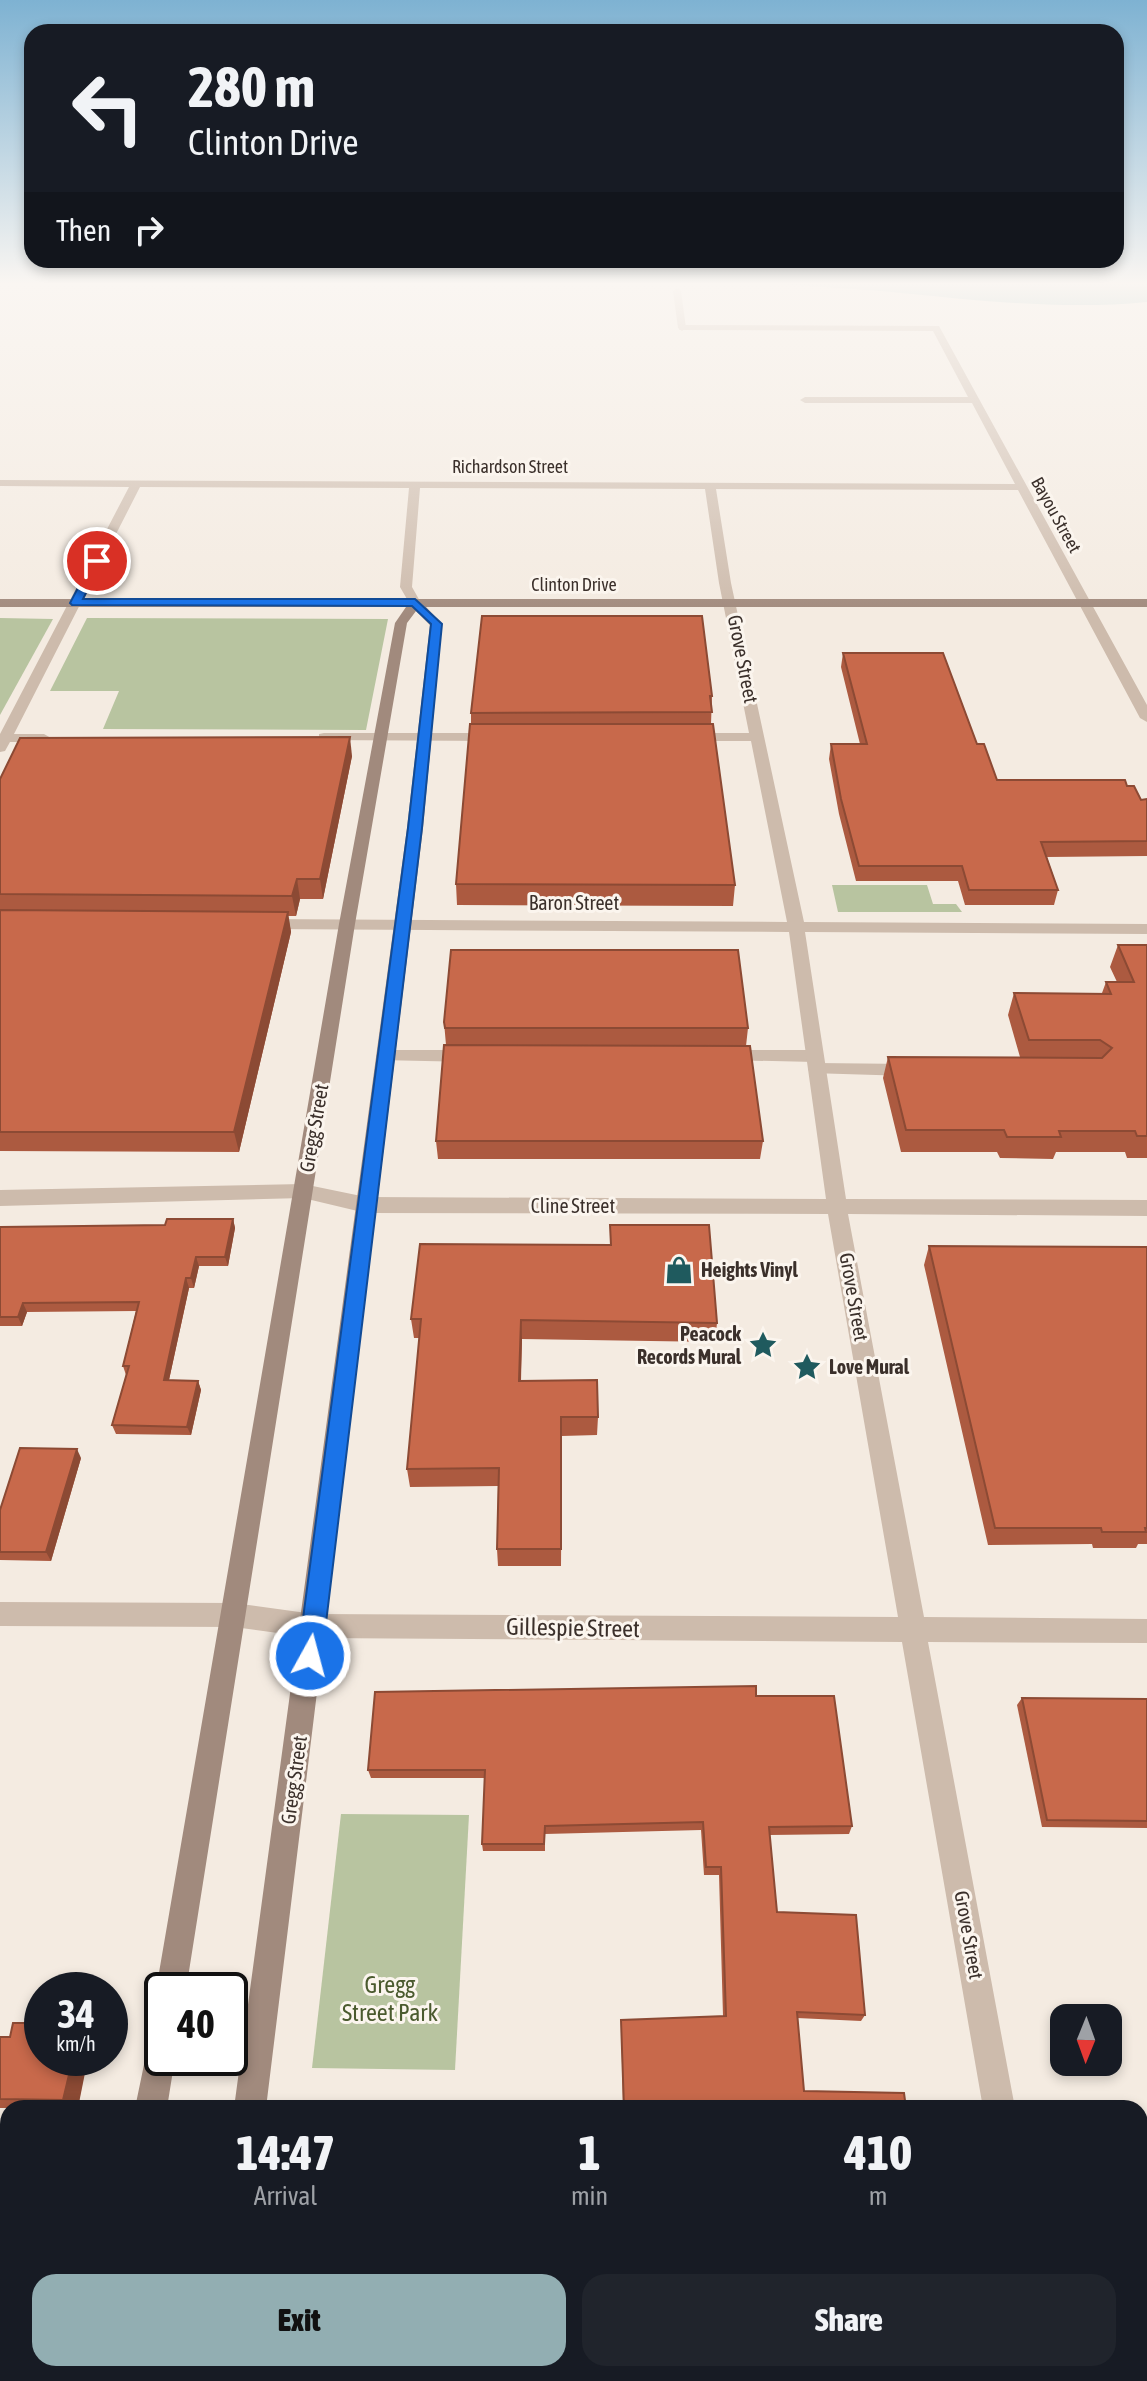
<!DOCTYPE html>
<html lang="en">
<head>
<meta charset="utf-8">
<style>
	body { margin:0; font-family:"Asap Condensed",sans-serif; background:#20242c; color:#f1f3f6; height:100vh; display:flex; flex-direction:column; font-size:30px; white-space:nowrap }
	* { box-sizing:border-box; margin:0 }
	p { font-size:26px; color:#9ea1a6 }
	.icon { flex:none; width:44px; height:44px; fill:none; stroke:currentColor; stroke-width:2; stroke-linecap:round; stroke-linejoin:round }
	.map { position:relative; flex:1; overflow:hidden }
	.side { position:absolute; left:0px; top:2100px; width:1148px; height:282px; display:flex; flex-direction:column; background:#171b24; border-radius:24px 24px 0 0; box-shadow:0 4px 12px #0003 }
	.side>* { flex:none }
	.top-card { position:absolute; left:24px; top:24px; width:1100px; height:244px; border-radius:24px; box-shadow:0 4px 12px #0003; background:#171b24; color:#f1f3f6; overflow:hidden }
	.needle { width:52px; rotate:181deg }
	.controls { position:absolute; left:1050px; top:2004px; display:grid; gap:16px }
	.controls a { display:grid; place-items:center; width:72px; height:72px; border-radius:16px; background:#171b24; box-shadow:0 4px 12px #0003; font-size:40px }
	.speed { position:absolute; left:24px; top:1972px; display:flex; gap:16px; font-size:40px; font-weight:700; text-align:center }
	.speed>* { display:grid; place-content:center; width:104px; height:104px; border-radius:50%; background:#171b24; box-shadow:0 4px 12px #0003; line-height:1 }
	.speed small { font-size:20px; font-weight:400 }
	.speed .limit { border:4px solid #111; border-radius:12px; background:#fff; color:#111 }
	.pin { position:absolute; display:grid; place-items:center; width:68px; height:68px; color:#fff; margin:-34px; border:4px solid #fff; border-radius:50%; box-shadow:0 2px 8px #0007 }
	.me { position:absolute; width:88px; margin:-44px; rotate:7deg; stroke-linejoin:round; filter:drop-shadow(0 0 6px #0008) }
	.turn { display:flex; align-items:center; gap:28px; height:168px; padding:0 32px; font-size:36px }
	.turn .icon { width:104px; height:104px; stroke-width:2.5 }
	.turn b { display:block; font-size:56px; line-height:68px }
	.then { display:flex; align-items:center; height:76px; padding:0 32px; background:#0003; gap:16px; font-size:30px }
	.eta { display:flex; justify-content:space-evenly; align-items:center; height:136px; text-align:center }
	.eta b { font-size:48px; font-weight:800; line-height:56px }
	.action { display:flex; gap:16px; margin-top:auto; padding:16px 32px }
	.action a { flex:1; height:92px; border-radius:24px; background:#92aeb2; color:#111; font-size:32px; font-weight:800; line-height:92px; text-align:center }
	.action a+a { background:#20242c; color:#f1f3f6 }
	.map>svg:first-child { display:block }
	.green { fill:#b8c4a0 }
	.water { fill:#7fb0b2 }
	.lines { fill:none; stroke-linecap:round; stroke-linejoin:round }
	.lane { fill:#cdbbac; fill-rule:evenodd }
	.street { fill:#cdbbac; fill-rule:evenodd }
	.secondary { fill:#a18a7d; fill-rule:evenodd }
	.wall { fill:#ac5a40 }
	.shaded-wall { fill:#8c4a34 }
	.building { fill:#c8694b; stroke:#8c4a34; stroke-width:2 }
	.route { fill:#1a73e8; stroke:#114b97; stroke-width:2 }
	.labels { text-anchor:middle; stroke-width:6; stroke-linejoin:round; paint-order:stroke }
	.far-street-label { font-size:18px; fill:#3b302b; stroke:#fbf5ee }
	.street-label { font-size:20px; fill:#3b302b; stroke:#fbf5ee }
	.poi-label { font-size:20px; font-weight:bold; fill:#3b302b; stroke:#fbf5ee; text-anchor:start }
	.near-street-label { font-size:24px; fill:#3b302b; stroke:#fbf5ee }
	.near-park-label { font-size:24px; fill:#4a5a2e; stroke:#fbf5ee }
</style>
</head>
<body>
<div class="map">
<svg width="1147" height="2381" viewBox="0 0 1147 2381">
	<rect width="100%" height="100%" fill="#f4ebe1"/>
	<g class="green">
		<path d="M0,618l53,1 -53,96z"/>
		<path d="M87,618l301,1 -22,111 -263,-1 16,-38h-69z"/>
		<path d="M832,885h95l6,19h23l6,8h-124z"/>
		<path d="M341,1814l128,1 -14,255 -143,-2z"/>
	</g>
	<path class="water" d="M766,283h381v19c-82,8 -164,-1 -246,-9 -45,-5 -90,-6 -135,-10z"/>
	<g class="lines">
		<g class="lane">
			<path d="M677,288l4,3 5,37 -4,3 -4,-3 -5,-37z"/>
			<path d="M385,1050h86l9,6 -9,6 -92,-2 -3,-4z"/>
			<path d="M727,1050h88l9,6 -9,6 -94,-2 -3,-4z"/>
			<path d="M817,1063l92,1 9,6 -9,6 -99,-3 -2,-4 2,-4z"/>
		</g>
		<g class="street">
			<path d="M682,325l257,1 208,379v17l-7,-4 -122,-228 -302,-1 15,94 73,339 343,2v10l-342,-2 41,267 301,1v16l-299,-2 76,403 223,2v24l-219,-1 87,466h-32l-81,-466 -588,-4 -80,-11 -234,-1v-24l234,1 80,11 584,3 -70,-403 -462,-1 -63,-15 -303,8v-16l303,-6 63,13 460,2 -37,-267 -526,-3 -8,-5 8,-5 524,3 -36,-181h-63l-7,-4 7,-4h61l-30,-150 -14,-94 -285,-1 -8,99 9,16 -6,4 -4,-1 -11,-19 9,-99 -269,-1 -126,247h30l7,4 -7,4h-34l-5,9 -5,1v-18l129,-247 -129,-1v-6l1015,4 -43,-81h-167l-5,-3 5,-3h163l-35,-66 -254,-1z"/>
			<path d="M324,733h172l7,4 -7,4 -177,-1v-6z"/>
			<rect x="0" y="2326" width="8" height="34"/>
			<path d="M1140,2357h7v24h-280l-3,-7h276z"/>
		</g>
		<g class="secondary">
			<path d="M0,599h1147v8h-721l16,17 -19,204 -157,1280h-32l173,-1280 23,-203 -14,-14 -9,12 -52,301 -169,1066h-24v11l-6,-11 183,-1066 56,-301 11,-16h-406z"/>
			<path d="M162,2026v32h13l-8,50h-32l16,-77z"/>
			<path d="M88,2374h36l-2,7h-36z"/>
			<path d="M197,2374h36l-1,7h-36z"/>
		</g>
	</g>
	<g class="wall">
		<path d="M843,653l134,91 20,36 130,6 14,14 6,-1v57l-100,1 11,33 -4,15h-89l-7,-24h-102l-17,-67 -10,-55 2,-15h29l-19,-77z"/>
		<path d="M712,696l-1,28 24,161 -2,21 -276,-1 -1,-21 15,-160v-11z"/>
		<path d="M352,756l-29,143h-23l-4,17h-8l3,16 -52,220 -239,-1v-372z"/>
		<path d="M1118,945h29v213h-20l-2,-6h-69l-3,7 -53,-1 -3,-6h-96l-18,-74 5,-21h132l-12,-42 6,-22h88l4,-11h11l-7,-15z"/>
		<path d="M444,1022l304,6 -2,18 17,95 -3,18h-322l-2,-18 10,-96z"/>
		<path d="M233,1219l2,9 -7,38h-29l-5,22h-5l-20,92 29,1 3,9 -10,45 -75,-1 -4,-9 14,-50 -3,-9 13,-55 -109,1 -5,14h-22v-99l165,-2z"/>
		<path d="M610,1225l107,98 -2,19 -193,-3 -1,42 77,36 -1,18 -35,1 -1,130h-63l-1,-17 1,-63 -88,1 -3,-18 13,-131h-6l-3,-19 199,-74z"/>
		<path d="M929,1246l218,1v297h-9l-2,4h-43l-1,-4 -104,1 -64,-280z"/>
		<path d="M81,1458l-30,103 -51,-1v-50z"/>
		<path d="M756,1696l96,130 -3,8 -79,1 7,77 88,103 -4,6 -64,-3 7,73 102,17h-283l-2,-88 102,-4 -4,-141h-15l-3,-45 -156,4v17h-62l-1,-7 3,-66h-114l-3,-8z"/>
		<path d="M1022,1698l125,1v129l-105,-1 -25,-122z"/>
		<path d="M0,2037l78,71h-78z"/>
	</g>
	<g class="shaded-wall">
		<path d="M350,737l2,19 -29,143 -3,-20z"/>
		<path d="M297,879l3,20 -4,17 -4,-20z"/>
		<path d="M288,912l3,20 -52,220 -5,-20z"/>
		<path d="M233,1219l2,9 -7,38 -3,-9z"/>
		<path d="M196,1257l3,9 -5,22 -3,-10z"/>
		<path d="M186,1278l3,10 -22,101 -3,-9z"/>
		<path d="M23,1303l4,9 -5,14 -4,-9z"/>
		<path d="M521,1320l1,19 -2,61 -1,-19z"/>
		<path d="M198,1381l3,9 -10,45 -4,-8z"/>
		<path d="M77,1449l4,9 -30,103 -5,-9z"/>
		<path d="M73,2058h15l-10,50h-3l-12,-8z"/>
	</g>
	<g class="building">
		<path d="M482,616h220l10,80h-2l2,16 -241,1z"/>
		<path d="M843,653h100l34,91h7l13,36h128l2,6h7l7,14 6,-1v42l-106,1 17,48h-89l-7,-24h-103l-18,-67 -10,-55h36z"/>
		<path d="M470,724h243l22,161 -279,-1z"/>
		<path d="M350,737l-30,142h-23l-5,17 -292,-2v-115l20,-41z"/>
		<path d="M0,910l288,2 -54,220h-234z"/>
		<path d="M1118,945h29v191h-10l-2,-5h-76l2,6h-54l-3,-7h-98l-18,-73 214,1 10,-10 -12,-8h-71l-15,-47 97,1 -5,-12h28z"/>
		<path d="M451,950h287l10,78h-303l-1,-6z"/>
		<path d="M444,1045l306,1 13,95h-327z"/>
		<path d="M167,1219h66l-8,38h-29l-5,21h-5l-22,102 34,1 -11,46 -75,-2 17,-59h-6l16,-64 -116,1 -5,14h-18v-90l165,-2z"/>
		<path d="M610,1225h99l8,98 -196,-3 -2,61 78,-1 1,37h-37v132h-64l2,-81 -92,1 14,-150h-10l9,-75 191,1z"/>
		<path d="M929,1246l218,1v281h-2l1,4h-44l-1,-4h-106z"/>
		<path d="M20,1448l57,1 -31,103h-46v-42z"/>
		<path d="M756,1686v10h78l18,130 -83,1 8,85 79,3 9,100 -68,-3 7,79 100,2 2,15h-282l-3,-88 105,-4 -5,-149h-15l-3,-45 -158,4 -1,18h-62l3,-74h-117l7,-78z"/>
		<path d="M1022,1698l125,1v122l-100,-1z"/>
		<path d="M13,2023h29v35h31l-10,42 -63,-1v-62h10z"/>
		<path d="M354,2104l71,4h-72z"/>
	</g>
	<linearGradient id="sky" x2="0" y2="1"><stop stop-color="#7eb2d2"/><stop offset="0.46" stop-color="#faf6f2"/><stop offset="1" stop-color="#faf6f2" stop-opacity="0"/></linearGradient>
	<rect width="1147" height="617" fill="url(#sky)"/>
	<path class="route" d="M97,558l5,3 -19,38h332l27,25 -20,204 -100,828 -3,8 -9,3 -8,-3 -4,-8 110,-828 23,-204 -19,-18 -340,-1 -2,-2 22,-42z"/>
	<defs>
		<symbol id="shop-bare" viewBox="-9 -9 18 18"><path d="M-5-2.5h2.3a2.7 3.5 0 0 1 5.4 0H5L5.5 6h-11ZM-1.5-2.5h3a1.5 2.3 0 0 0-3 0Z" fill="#1f5a5e" stroke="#fbf5ee" stroke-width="2.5" paint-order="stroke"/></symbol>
		<symbol id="sight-bare" viewBox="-9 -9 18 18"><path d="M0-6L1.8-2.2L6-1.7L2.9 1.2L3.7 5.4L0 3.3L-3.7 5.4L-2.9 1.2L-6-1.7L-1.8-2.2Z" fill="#1f5a5e" stroke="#fbf5ee" stroke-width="2.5" paint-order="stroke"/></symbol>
	</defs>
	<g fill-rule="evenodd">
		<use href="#shop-bare" x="659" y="1250" width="40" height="40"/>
		<use href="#sight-bare" x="743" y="1325" width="40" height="40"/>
		<use href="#sight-bare" x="787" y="1347" width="40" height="40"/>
	</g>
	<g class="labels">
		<g class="far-street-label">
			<text x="510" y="473">Richardson Street</text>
			<text transform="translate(1056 515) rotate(61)" y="6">Bayou Street</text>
			<text x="574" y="591">Clinton Drive</text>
		</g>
		<g class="street-label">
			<text transform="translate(743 659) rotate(79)" y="7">Grove Street</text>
			<text x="574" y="910">Baron Street</text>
			<text transform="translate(314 1128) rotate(-80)" y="7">Gregg Street</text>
			<text x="573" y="1213">Cline Street</text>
			<text transform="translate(854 1297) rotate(80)" y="7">Grove Street</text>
			<text transform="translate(294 1780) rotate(-82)" y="7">Gregg Street</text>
			<text transform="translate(969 1935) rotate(80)" y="7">Grove Street</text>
		</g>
		<g class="poi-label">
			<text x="701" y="1277">Heights Vinyl</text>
			<text x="741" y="1341" text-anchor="end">Peacock<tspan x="741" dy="23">Records Mural</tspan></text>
			<text x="829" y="1374">Love Mural</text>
		</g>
		<g class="near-street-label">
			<text transform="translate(573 1628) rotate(1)" y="8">Gillespie Street</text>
		</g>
		<g class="near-park-label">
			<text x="390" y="1993">Gregg<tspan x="390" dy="28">Street Park</tspan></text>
		</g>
	</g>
</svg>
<div class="controls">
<a><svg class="needle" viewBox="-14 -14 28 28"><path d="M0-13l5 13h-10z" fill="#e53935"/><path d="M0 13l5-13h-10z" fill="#9ea1a6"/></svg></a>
</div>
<div class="speed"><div>34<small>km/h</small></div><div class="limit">40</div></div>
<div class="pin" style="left:97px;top:561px;background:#d93025"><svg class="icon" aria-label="arrive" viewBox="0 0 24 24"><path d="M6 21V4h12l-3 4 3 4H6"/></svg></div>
<svg class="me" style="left:310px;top:1656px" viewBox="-20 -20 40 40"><circle r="17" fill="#1a73e8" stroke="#fff" stroke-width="3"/><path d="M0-11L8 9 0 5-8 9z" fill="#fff"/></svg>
<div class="top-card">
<div class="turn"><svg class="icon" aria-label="left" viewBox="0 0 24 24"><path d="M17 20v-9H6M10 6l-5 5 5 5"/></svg><div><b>280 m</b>Clinton Drive</div></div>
<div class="then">Then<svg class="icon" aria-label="right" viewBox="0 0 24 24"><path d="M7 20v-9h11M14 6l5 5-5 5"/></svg></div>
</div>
<section class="side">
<div class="eta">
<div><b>14:47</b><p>Arrival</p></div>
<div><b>1</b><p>min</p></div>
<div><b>410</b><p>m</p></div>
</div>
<div class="action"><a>Exit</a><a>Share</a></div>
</section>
</div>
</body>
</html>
